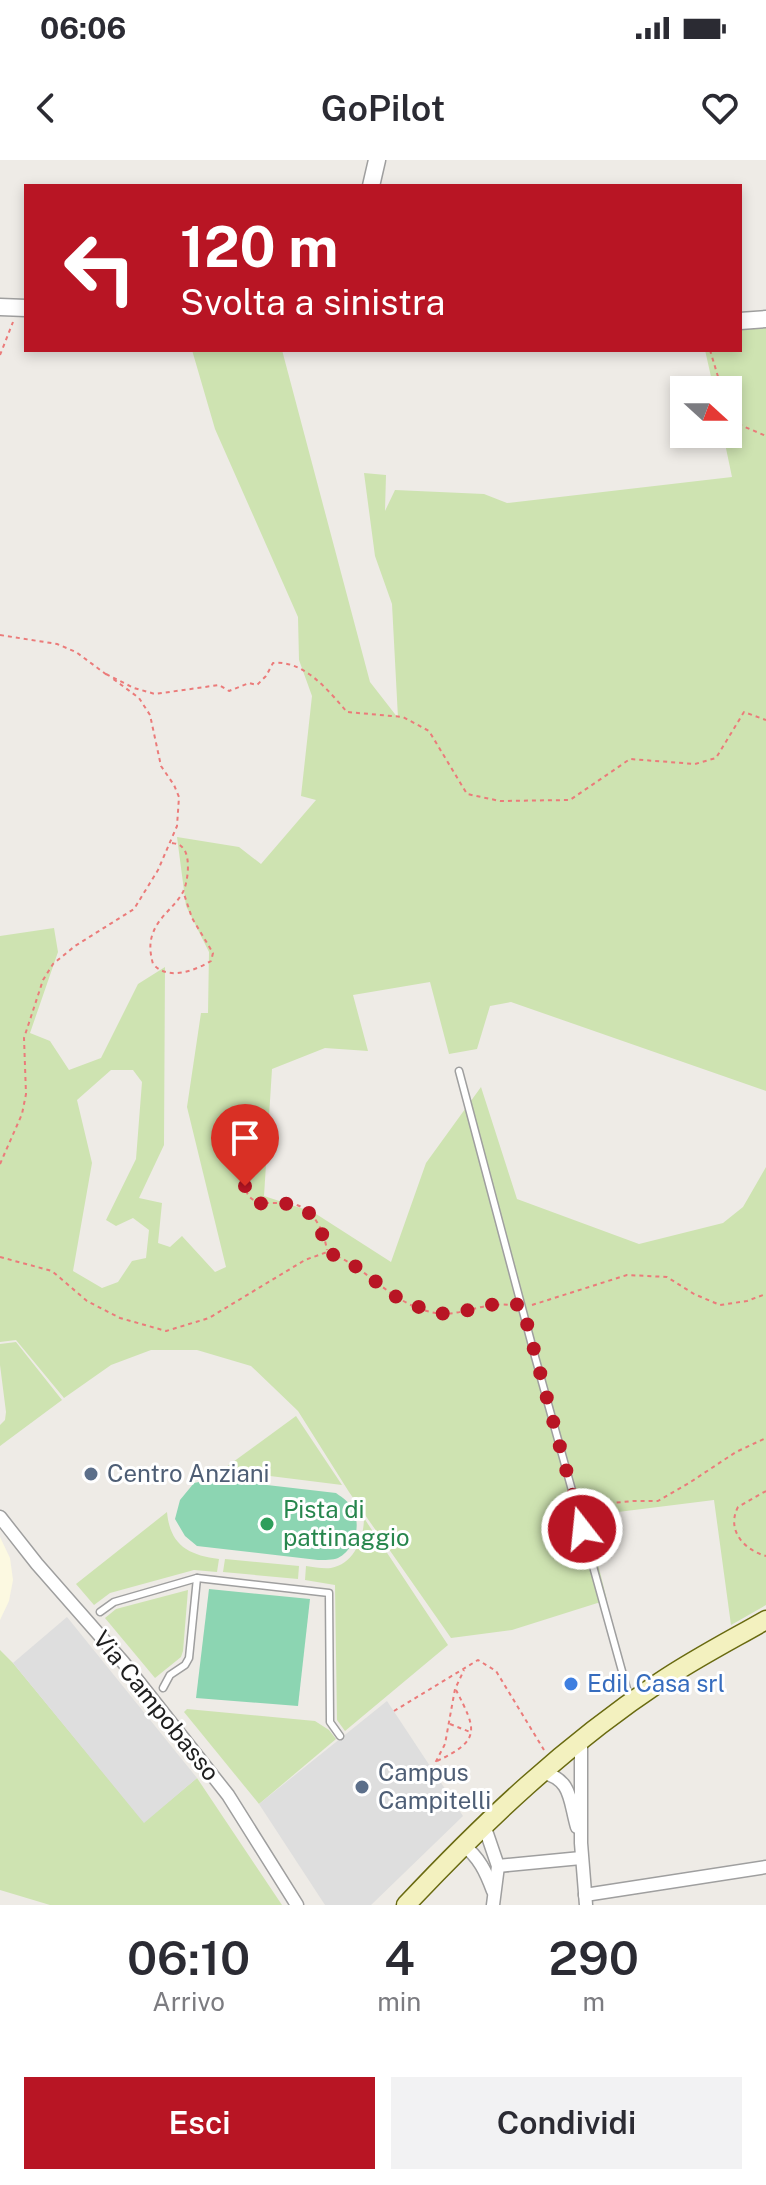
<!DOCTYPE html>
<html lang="it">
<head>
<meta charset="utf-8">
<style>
	body { margin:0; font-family:"Public Sans",sans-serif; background:#f2f2f3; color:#2b2b33; height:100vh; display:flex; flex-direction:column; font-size:30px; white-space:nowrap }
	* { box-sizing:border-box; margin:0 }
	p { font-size:26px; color:#7c7c81 }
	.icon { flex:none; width:44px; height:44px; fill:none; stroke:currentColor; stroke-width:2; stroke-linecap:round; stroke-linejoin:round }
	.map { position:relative; height:1745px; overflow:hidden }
	.panel { display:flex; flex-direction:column; background:#fff; flex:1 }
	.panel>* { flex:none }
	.top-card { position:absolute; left:24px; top:24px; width:718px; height:168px; border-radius:0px; box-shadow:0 4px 12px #0003; background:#b81524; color:#fff; overflow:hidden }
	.needle { width:52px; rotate:111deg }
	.controls { position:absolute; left:670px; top:216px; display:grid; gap:16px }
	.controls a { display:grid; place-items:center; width:72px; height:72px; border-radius:0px; background:#fff; box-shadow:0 4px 12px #0003; font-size:40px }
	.pin { position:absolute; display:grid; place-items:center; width:68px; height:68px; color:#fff; margin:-82px -34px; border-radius:50% 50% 50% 0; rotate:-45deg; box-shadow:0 0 8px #0007 }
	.pin .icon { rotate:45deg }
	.me { position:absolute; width:88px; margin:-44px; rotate:344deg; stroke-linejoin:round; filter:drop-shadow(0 0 6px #0008) }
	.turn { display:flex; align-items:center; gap:28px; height:168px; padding:0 24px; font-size:36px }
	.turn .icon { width:104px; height:104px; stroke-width:2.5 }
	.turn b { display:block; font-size:56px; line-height:68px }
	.eta { display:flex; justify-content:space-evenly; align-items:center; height:136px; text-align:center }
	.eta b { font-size:48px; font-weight:600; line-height:56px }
	.cta { display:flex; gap:16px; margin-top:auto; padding:16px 24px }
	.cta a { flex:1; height:92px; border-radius:0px; background:#b81524; color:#fff; font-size:32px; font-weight:600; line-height:92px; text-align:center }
	.cta a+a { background:#f2f2f3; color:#2b2b33 }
	.status { display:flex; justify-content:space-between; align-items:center; height:56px; padding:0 40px; background:#fff; direction:ltr }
	.status svg { height:22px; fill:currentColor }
	header { display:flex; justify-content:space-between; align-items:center; height:104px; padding:0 24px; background:#fff; font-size:36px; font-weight:600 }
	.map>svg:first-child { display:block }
	.education { fill:#fcf9e1 }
	.grass { fill:#cee3b1; fill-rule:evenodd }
	.pitch { fill:#8cd5b2 }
	.parking { fill:#dedede }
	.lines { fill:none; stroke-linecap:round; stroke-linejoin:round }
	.service-casing { stroke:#9f9f9f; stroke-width:9 }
	.minor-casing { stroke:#9f9f9f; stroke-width:15 }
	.tertiary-casing { stroke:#9f9f9f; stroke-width:19 }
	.secondary-casing { stroke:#696a10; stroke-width:21 }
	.path { stroke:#eb7b7a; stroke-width:2; stroke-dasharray:4 4; stroke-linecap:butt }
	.service { stroke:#fff; stroke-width:6 }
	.minor { stroke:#fff; stroke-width:12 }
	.tertiary { stroke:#fff; stroke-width:16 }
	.secondary { stroke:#f3f1bf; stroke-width:18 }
	.route { stroke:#b81524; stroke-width:14; stroke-dasharray:0 25.2 }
	.service-dot { fill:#5c6f8a; stroke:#fff; stroke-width:3 }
	.leisure-dot { fill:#2e9e5b; stroke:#fff; stroke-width:3 }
	.shop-dot { fill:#3f7fe0; stroke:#fff; stroke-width:3 }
	.labels { text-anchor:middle; stroke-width:6; stroke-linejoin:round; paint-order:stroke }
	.service-label { font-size:24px; fill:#4e5e75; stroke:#fff; text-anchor:start }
	.leisure-label { font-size:24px; fill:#27864d; stroke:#fff; text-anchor:start }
	.shop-label { font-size:24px; fill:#366cbe; stroke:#fff; text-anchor:start }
	.street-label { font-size:24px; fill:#1e1e1e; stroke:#fff }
</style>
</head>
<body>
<div class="status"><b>06:06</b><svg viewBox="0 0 49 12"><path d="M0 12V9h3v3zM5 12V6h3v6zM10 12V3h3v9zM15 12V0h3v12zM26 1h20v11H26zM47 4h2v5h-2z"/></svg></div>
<header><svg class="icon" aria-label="back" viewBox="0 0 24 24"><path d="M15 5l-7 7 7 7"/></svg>GoPilot<svg class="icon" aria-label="heart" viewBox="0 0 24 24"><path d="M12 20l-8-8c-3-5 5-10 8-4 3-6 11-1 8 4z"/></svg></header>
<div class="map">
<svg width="766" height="1745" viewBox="0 0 766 1745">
	<rect width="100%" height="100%" fill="#eeebe6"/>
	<path class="education" d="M0,1377l10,21 3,22 -4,21 -9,19z"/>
	<g class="grass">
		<path d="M766,163v768l-255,-89 -21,4 -13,43 -28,5 -19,-72 -77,13 15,56 -43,-3 -53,21 -8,127 49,16 78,50 35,-99 55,-76 36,112 122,45 84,-21 20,-16 23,-40v438l-35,20 -17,-125 -128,16 21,84 -95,30 -61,8 -102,-146 -51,-81 -47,-45 -54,-16h-46l-40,15 -47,33 -48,-58 -16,2v-406l54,-8 4,24 -28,81 20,8 19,29 32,-12 37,-74 27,-17 -1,178 -25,53 23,5 -4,40 12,4 12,-11 33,36 11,-5 -39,-160 14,-94h7l1,-61 -23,-46 -9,-69 62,10 22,17 55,-64 -15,-4 11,-100 -13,-36 -1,-43 -83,-188 -23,-79h90l88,332 28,36 -6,-114 -17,-48 -11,-83 22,2 -1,36 10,-21 89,4 23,9 225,-26 -9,-43h5v-44h-14l-9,-40h35v-25zM111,910h22l9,12 -6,77 -30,61 10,6 17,-8 16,12 -3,28 -14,3 -14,21 -16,6 -29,-17 19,-108 -15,-63z"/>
		<path d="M16,1182l46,58 -62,46v-21l5,-5 1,-8 -6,-47v-21z"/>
		<path d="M296,1256l46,69 -120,-15z"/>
		<path d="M167,1352c3,33 21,43 52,47l-2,13 -23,-2 -84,23 -16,12 -18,-21z"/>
		<path d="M364,1358l84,127 -103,86 -8,-11 -2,-135 -30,-5 1,-14c8,1 17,3 25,2 23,-4 33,-30 33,-50z"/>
		<path d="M225,1399l74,7 -1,13 -75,-7z"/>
		<path d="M188,1430l-5,61 -2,6 -26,21 -50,-60 11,-9z"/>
		<path d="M0,1490l13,13 131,159 53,-44 85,127h-232l-50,-15z"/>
		<path d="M187,1549l128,12 14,9 7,9 -77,65 -75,-92z"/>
	</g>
	<g class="pitch">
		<path d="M214,1319l122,14c7,5 15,10 18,19 7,16 0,38 -16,46 -5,2 -14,2 -20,2l-121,-14 -12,-10 -10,-17 5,-19 14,-17z"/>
		<path d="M209,1429l101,10 -12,107 -102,-8z"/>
	</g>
	<g class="parking">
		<path d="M67,1457l130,161 -53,45 -131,-160z"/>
		<path d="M387,1541l76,115 -92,89h-46l-66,-101z"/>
	</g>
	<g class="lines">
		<defs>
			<g id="service">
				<path d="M459,911l75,282 96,347"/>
				<path d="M100,1452l14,-10 83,-24 132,15 1,129 10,14"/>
				<path d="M163,1528l7,-13 15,-10 4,-7 8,-80"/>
			</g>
			<g id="minor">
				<path d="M0,1357l37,47 86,98 105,133 69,110"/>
				<path d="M581,1579v104l5,62"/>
				<path d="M541,1612c31,7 28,27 36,55"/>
				<path d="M484,1665l14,41 -5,39"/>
				<path d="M463,1685c16,12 23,27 30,46"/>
				<path d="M498,1706l83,-8"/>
				<path d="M585,1735l181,-28"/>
			</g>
			<g id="tertiary">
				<path d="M371,26l6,-26"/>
				<path d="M0,147l26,1"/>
				<path d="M740,161l26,-2"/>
			</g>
			<path id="secondary" d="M406,1745c79,-84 158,-159 254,-223 34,-23 71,-42 106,-62"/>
		</defs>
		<use href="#service" class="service-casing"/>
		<use href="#minor" class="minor-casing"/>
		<use href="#tertiary" class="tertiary-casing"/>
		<use href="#secondary" class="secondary-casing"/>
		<g class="path">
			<path d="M710,190l12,40"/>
			<path d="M0,195l13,-33"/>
			<path d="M728,251l4,16"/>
			<path d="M731,261l35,15"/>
			<path d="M0,475l57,9 19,8 31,23"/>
			<path d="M106,514l28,14 21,6 64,-9 10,6 20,-8 8,2 9,-9 7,-13c31,-3 55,27 74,49l56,5 26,14 38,63 33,7 70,-1 60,-41 65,5 21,-6 28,-46 22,8"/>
			<path d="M172,683c5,1 8,1 11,5 8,9 5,34 0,44 -8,15 -24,24 -30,41 -4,10 -3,20 0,31 15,17 41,7 58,-3l2,-8 -21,-35 -9,-27"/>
			<path d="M249,975c-1,15 -6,34 -4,50 3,28 35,13 52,20 19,7 27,28 30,45"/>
			<path d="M0,1004l22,-50 4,-20 -2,-56 19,-58 10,-16 22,-18 59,-37 24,-39 19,-44 2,-29 -5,-12 -13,-19 -11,-51 -11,-17 -27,-20"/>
			<path d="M0,1097l52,14 35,30 33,17 46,13 43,-13 96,-58 22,-8c9,4 19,8 28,14 25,18 49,42 81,47 25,4 49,-12 74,-8"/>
			<path d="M532,1145l95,-30 40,2 27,17 26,11 27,-4 19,-7"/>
			<path d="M766,1331l-28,16c-12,23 6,43 28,49"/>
			<path d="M585,1341l16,3 32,-3h25l31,-18 47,-31 30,-14"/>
			<path d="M394,1551l84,-51 18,11 48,79"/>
			<path d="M450,1564l20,8"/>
			<path d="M437,1601c45,-21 39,-32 19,-71"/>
			<path d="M432,1609l13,-25 10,-55 9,-19"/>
		</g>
		<use href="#service" class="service"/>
		<use href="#minor" class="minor"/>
		<use href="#tertiary" class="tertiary"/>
		<use href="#secondary" class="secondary"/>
	</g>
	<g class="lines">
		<path class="route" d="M245,1026c2,6 4,13 11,16 10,4 23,1 33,2 24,2 34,27 38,48l24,11 48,36 35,14 18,1 47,-11 23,2 60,224"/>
	</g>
	<g class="service-dot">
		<circle cx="91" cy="1314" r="8"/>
		<circle cx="362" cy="1627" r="8"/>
	</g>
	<circle class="leisure-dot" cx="267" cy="1364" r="8"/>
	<circle class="shop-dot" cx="571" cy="1524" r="8"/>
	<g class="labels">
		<g class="service-label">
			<text x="107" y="1322">Centro Anziani</text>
			<text x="378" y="1621">Campus<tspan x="378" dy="28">Campitelli</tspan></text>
		</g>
		<g class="leisure-label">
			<text x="283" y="1358">Pista di<tspan x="283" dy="28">pattinaggio</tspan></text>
		</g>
		<g class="shop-label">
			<text x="587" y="1532">Edil Casa srl</text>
		</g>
		<g class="street-label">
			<text transform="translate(156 1546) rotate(51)" y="8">Via Campobasso</text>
		</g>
	</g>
</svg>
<div class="controls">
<a><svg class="needle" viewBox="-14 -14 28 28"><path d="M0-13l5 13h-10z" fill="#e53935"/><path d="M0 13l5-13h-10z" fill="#7c7c81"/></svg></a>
</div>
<div class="pin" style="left:245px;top:1026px;background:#d93025"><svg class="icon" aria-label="arrive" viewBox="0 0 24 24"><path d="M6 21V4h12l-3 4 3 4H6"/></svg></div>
<svg class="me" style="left:582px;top:1369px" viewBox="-20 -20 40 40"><circle r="17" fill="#b81524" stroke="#fff" stroke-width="3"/><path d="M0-11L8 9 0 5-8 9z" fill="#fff"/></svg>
<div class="top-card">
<div class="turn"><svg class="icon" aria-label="left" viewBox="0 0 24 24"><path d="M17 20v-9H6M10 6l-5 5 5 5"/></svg><div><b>120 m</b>Svolta a sinistra</div></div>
</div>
</div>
<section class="panel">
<div class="eta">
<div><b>06:10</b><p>Arrivo</p></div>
<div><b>4</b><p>min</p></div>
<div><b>290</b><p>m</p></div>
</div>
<div class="cta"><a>Esci</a><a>Condividi</a></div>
</section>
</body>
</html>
